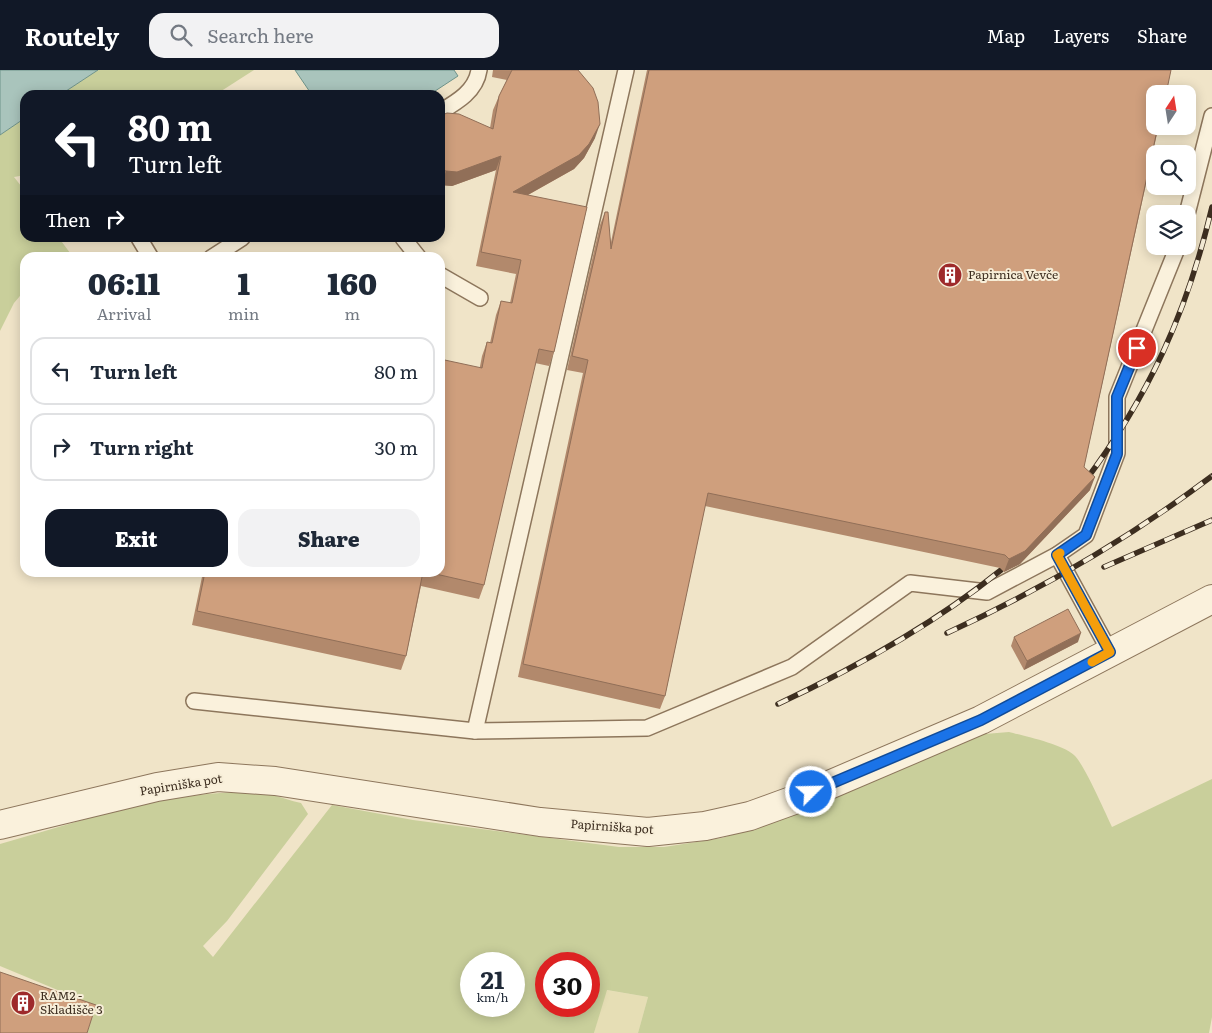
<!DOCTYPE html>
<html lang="en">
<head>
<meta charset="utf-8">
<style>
	body { margin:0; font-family:Literata,serif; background:#f2f2f3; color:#1f2937; height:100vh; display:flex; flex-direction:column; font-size:19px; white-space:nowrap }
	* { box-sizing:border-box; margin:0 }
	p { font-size:16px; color:#747a83 }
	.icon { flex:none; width:28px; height:28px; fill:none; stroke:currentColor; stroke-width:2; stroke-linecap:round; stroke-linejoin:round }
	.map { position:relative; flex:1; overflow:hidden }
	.side { position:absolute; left:20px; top:182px; width:425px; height:325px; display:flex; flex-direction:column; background:#fff; border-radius:15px; box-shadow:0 2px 12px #0003 }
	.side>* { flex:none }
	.top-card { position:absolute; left:20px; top:20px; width:425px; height:152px; border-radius:15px; box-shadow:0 2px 12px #0003; background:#111827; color:#fff; overflow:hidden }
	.needle { width:32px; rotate:12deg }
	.buttons { position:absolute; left:1146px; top:15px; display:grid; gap:10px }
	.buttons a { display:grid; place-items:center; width:50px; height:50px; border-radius:10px; background:#fff; box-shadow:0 2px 12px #0003; font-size:25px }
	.speed { position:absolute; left:460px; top:882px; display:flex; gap:10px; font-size:25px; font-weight:700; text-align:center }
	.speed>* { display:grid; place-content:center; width:65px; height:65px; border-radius:50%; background:#fff; box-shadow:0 2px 12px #0003; line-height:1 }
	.speed small { font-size:12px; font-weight:400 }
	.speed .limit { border:8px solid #d22; background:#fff; color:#111 }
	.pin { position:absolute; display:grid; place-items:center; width:42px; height:42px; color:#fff; margin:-21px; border:2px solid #fff; border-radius:50%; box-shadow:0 1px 5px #0007 }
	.me { position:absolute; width:55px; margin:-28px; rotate:67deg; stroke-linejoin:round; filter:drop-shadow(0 0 4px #0008) }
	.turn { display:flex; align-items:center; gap:18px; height:105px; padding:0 25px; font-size:22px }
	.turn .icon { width:65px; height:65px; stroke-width:2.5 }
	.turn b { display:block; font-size:35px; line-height:42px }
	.then { display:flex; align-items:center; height:48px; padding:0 25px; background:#0003; gap:10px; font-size:19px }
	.eta { display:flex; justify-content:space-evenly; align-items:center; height:85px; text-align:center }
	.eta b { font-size:30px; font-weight:800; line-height:35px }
	.cta { display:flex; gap:10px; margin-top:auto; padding:10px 25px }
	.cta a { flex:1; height:58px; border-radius:15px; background:#111827; color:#fff; font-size:20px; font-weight:800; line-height:58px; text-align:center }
	.cta a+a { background:#f2f2f3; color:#1f2937 }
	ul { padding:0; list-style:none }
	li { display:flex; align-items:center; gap:15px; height:68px; margin:0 10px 8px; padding:0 15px; border:2px solid #e0e1e3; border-radius:15px }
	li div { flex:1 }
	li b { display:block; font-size:19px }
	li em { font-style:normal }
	header { display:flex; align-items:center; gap:30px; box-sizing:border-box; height:70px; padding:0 25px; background:#111827; color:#fff }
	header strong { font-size:24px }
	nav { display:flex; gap:28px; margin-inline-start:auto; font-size:18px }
	.search { width:350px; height:45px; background:#f2f2f3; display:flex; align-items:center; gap:12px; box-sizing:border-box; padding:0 18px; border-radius:15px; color:#747a83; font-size:19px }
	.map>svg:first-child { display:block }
	.farmland { fill:#e6deb5 }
	.green { fill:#c9cf9b; fill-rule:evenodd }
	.water { fill:#a9c4bc; stroke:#6f938a }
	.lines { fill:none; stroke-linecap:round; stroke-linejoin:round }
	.service-casing { stroke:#8d765c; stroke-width:18 }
	.minor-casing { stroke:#8d765c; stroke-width:30 }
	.service { stroke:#faf1dc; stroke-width:15 }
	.minor { stroke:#faf1dc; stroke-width:28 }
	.rail-casing { stroke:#3d2e20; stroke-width:5.5 }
	.rail { stroke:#f7eed8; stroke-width:4; stroke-dasharray:11; stroke-linecap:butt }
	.wall { fill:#b2896c }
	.shaded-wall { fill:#916f58 }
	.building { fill:#cf9f7d; stroke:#916f58 }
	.route-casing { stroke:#114b97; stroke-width:12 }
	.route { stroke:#1a73e8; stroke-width:9 }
	.slow { stroke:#f59e0b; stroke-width:9 }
	.labels { text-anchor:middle; stroke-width:4; stroke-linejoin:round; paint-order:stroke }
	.poi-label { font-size:12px; fill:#3d2e20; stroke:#f7eed8; text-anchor:start }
	.street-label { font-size:12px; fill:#3d2e20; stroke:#f7eed8 }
</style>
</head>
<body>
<header>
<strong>Routely</strong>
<div class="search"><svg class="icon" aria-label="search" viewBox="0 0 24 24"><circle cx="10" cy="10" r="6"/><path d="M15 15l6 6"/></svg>Search here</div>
<nav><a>Map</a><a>Layers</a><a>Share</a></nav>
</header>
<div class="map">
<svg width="1212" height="963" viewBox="0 0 1212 963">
	<rect width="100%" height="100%" fill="#f0e4c8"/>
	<path class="farmland" d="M606,920l42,7 -10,36h-44z"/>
	<g class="green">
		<path d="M98,0h156l-39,25h-155z"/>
		<path d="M25,48v57l-11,2 11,14v47h34l14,19 -48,1v32l-11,13 -14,28v-196z"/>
		<path d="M1009,662c15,4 53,12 65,23 10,9 31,57 38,72l100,-48v238l-3,16h-571l10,-36 -41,-7 -13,43h-507l9,-27 -96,-40v-122c79,-22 190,-62 272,-49 9,2 19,6 29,8l7,11 -81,107 -24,25 10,11 119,-152 81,15 206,27h45l58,-9 83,-27 120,-56 48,-20zM471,894h43v42h-43zM546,894h43v42h-43z"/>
	</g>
	<g class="water">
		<path d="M0,0h98l-38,25h-35v23l-25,17z"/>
		<path d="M295,0h159l4,6 -29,19h-117z"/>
	</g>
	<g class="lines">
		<defs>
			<g id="service">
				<path d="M440,42c17,-10 36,-21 39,-42"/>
				<path d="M1187,144l25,-98"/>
				<path d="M139,168l12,20"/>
				<path d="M403,168l16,20"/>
				<path d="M211,188l31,-20"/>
				<path d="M440,205l40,23"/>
				<path d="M1057,485l53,97"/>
				<path d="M194,631l281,30 172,-3 145,-61 118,-84 77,9 70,-37 29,-20 31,-82v-56l61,-151"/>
				<path d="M475,661l151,-661"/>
			</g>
			<path id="minor" d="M0,755l157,-38 61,-10 57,4 265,41 108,10 57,-6 45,-10 44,-16 187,-80 231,-121"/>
		</defs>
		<use href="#service" class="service-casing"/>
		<use href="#minor" class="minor-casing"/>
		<use href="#service" class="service"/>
		<use href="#minor" class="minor"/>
		<defs>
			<g id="rail">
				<path d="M1083,414c66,-88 104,-171 129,-277"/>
				<path d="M1104,497l108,-47"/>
				<path d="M947,563c93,-43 183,-95 265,-157"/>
				<path d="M778,634c79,-37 155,-79 223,-134"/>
			</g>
		</defs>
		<use href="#rail" class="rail-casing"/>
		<use href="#rail" class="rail"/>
	</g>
	<g class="wall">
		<path d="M493,0h85l17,68 -11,20 -10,11 -46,26 26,157 -5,14 -14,-3 -51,222 -5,14 -58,-13 -15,70 -5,14 -209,-45 11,-53h237l42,-216 5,-14 3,1 6,-28 5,-14 9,2 6,-29 -40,-8 20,-96 -44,16 -12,-1v-69l50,12 3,-18 6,-14 8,-16 -15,-3z"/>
		<path d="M647,0h524l-87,397 6,23 -70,74 -16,8 -4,-4 -295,-62 -40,190 -5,13 -142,-32 65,-304 -16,-3 33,-145 5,-13 6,30z"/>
		<path d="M1014,567l64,5 -54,28 -13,-24z"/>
	</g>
	<g class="shaded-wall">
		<path d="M600,54l-5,14 -11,20 -10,11 -66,37 5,-14z"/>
		<path d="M501,86l-5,14 -44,16 -11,-1 5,-14z"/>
		<path d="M1095,407l-5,13 -70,74 -16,8 5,-13z"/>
		<path d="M1081,563l-3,9 -54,28 3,-9z"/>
	</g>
	<g class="building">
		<path d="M512,0h66l15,18 5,14 2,22 -11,20 -10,11 -66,37 74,15 -33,145 -15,-3 -55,236 -57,-13h13v-213l42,9 5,-26 5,1 9,-42 11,2 9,-43 -40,-8 20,-96 -44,16 -11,-1 -6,-2v-53l7,-3 12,1 34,15 6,-33z"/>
		<path d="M649,0h522l-5,24h-11v32h3l-74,341 11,10 -70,74 -16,8 -4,-4 -297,-62 -43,203 -142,-32 65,-304 -16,-4 33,-144h3l3,37z"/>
		<path d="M205,502h218l-17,84 -209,-45z"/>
		<path d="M1068,539l13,24 -54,28 -13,-24z"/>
		<path d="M0,902l96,33 -9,28h-87z"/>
	</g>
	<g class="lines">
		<defs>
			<path id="route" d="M811,722l170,-72 129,-68 -53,-97 29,-20 31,-81v-57l20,-49"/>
		</defs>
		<use href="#route" class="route-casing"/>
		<use href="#route" class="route"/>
		<path class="slow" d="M1060,483l-3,2 53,97 -18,10"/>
	</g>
	<defs>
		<symbol id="building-disc" viewBox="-11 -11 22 22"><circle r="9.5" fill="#9e2a2b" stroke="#f7eed8"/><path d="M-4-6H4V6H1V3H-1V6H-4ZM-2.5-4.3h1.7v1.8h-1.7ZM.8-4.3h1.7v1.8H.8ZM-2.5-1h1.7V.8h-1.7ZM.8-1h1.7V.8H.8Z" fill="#fff"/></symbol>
	</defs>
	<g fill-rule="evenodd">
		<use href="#building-disc" x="936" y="191" width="28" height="28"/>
		<use href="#building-disc" x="9" y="919" width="28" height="28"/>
	</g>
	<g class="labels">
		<g class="poi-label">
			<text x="968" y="209">Papirnica Vevče</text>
			<text x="40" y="930">RAM2 -<tspan x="40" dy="14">Skladišče 3</tspan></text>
		</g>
		<g class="street-label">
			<text transform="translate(181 715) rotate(-9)" y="4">Papirniška pot</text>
			<text transform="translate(612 757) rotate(4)" y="4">Papirniška pot</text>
		</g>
	</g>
</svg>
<div class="buttons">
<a><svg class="needle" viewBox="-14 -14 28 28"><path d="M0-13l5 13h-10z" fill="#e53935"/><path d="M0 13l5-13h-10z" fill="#747a83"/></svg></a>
<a><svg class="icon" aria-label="search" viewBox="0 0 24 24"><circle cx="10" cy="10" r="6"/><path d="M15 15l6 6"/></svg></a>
<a><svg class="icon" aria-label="layers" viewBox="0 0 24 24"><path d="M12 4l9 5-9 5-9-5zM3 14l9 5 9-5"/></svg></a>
</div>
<div class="speed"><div>21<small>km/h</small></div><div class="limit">30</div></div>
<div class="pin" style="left:1137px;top:278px;background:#d93025"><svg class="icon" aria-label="arrive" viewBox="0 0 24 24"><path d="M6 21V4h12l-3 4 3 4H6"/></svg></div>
<svg class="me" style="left:811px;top:722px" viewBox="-20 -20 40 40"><circle r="17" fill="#1a73e8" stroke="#fff" stroke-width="3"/><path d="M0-11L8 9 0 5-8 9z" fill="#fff"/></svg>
<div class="top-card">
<div class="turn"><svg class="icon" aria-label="left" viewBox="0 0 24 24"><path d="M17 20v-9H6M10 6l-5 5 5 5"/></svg><div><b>80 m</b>Turn left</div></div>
<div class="then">Then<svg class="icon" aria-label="right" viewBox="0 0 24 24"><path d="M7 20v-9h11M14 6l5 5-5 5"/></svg></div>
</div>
<section class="side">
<div class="eta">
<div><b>06:11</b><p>Arrival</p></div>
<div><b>1</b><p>min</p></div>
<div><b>160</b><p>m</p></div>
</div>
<ul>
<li><svg class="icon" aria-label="left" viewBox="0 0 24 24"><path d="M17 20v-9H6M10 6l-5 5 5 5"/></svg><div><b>Turn left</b></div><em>80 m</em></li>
<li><svg class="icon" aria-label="right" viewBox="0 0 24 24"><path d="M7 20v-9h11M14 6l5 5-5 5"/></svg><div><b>Turn right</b></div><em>30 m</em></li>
</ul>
<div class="cta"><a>Exit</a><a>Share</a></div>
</section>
</div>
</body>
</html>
